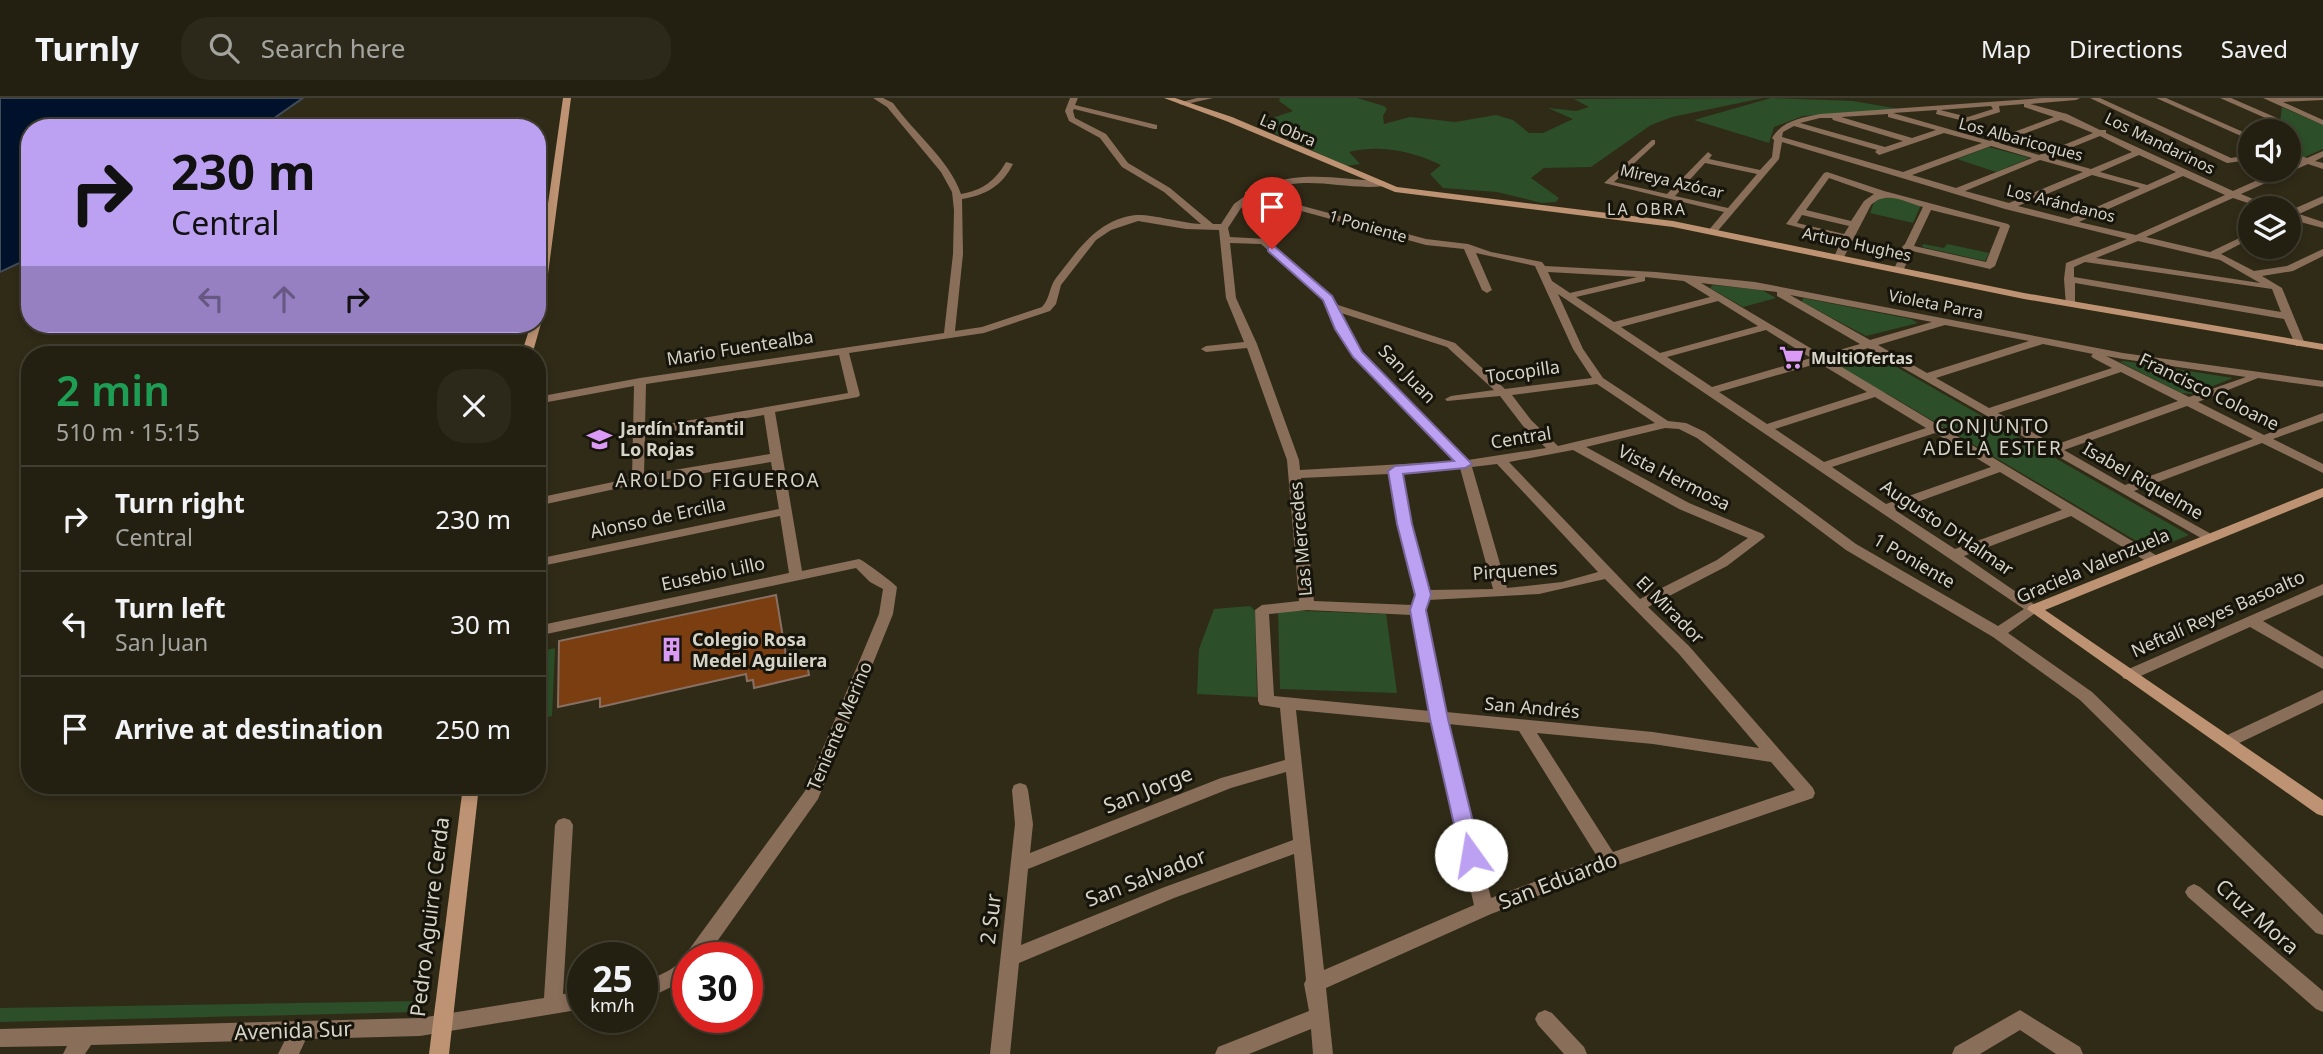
<!DOCTYPE html>
<html lang="en">
<head>
<meta charset="utf-8">
<style>
	body { margin:0; font-family:"Noto Sans",sans-serif; background:#2c281a; color:#f1f3f6; height:100vh; display:flex; flex-direction:column; font-size:26px; white-space:nowrap }
	* { box-sizing:border-box; margin:0 }
	p { font-size:23px; color:#a3a39f }
	.icon { flex:none; width:38px; height:38px; fill:none; stroke:currentColor; stroke-width:2; stroke-linecap:round; stroke-linejoin:round }
	.map { position:relative; flex:1; overflow:hidden }
	.drawer { position:absolute; left:21px; top:248px; width:525px; height:448px; display:flex; flex-direction:column; background:#242011; border-radius:28px; box-shadow:0 4px 10px #0003,0 0 0 2px #413e31 }
	.drawer>* { flex:none }
	.guide { position:absolute; left:21px; top:21px; width:525px; height:214px; border-radius:28px; box-shadow:0 4px 10px #0003,0 0 0 2px #413e31; background:#bca0f2; color:#111; overflow:hidden }
	.buttons { position:absolute; left:2238px; top:21px; display:grid; gap:14px }
	.buttons a { display:grid; place-items:center; width:63px; height:63px; border-radius:50%; background:#242011; box-shadow:0 4px 10px #0003,0 0 0 2px #413e31; font-size:35px }
	.speed { position:absolute; left:567px; top:844px; display:flex; gap:14px; font-size:35px; font-weight:700; text-align:center }
	.speed>* { display:grid; place-content:center; width:91px; height:91px; border-radius:50%; background:#242011; box-shadow:0 4px 10px #0003,0 0 0 2px #413e31; line-height:1 }
	.speed small { font-size:18px; font-weight:400 }
	.speed .limit { border:10px solid #d22; background:#fff; color:#111 }
	.pin { position:absolute; display:grid; place-items:center; width:60px; height:60px; color:#fff; margin:-72px -30px; border-radius:50% 50% 50% 0; rotate:-45deg; box-shadow:0 0 7px #0007 }
	.pin .icon { rotate:45deg }
	.me { position:absolute; width:77px; margin:-38px; rotate:347deg; stroke-linejoin:round; filter:drop-shadow(0 0 5px #0008) }
	.turn { display:flex; align-items:center; gap:24px; height:147px; padding:0 35px; font-size:32px }
	.turn .icon { width:91px; height:91px; stroke-width:2.5 }
	.turn b { display:block; font-size:49px; line-height:60px }
	.lanes { display:flex; align-items:center; height:66px; padding:0 35px; background:#0003; justify-content:center; gap:35px; direction:ltr }
	.lanes .off { opacity:.35 }
	.round { display:grid; place-items:center; flex:none; width:74px; height:74px; border-radius:28px; background:#2c281a }
	.summary { display:flex; align-items:center; justify-content:space-between; height:119px; padding:0 35px }
	h1 { font-size:42px; font-weight:600; line-height:52px; color:#1e9e55 }
	ul { padding:0; list-style:none }
	li { display:flex; align-items:center; gap:21px; height:105px; padding:0 35px; border-top:2px solid #413e31 }
	li div { flex:1 }
	li b { display:block; font-size:26px }
	li em { font-style:normal }
	header { display:flex; align-items:center; gap:42px; box-sizing:border-box; height:98px; padding:0 35px; background:#242011; border-bottom:2px solid #413e31 }
	header strong { font-size:33px }
	nav { display:flex; gap:38px; margin-inline-start:auto; font-size:24px }
	.search { width:490px; height:63px; background:#2c281a; display:flex; align-items:center; gap:18px; box-sizing:border-box; padding:0 24px; border-radius:28px; color:#a3a39f; font-size:26px }
	.map>svg:first-child { display:block }
	.green { fill:#2c4e28 }
	.water { fill:#00122b; stroke:#404c5a; stroke-width:2 }
	.building { fill:#7a3e10; stroke:#877063; stroke-width:2 }
	.lines { fill:none; stroke-linecap:round; stroke-linejoin:round }
	.street { fill:#896e5a; fill-rule:evenodd }
	.secondary { fill:#be9373; fill-rule:evenodd }
	.route { fill:#bca0f2; stroke:#7a689d; stroke-width:2 }
	.labels { text-anchor:middle; stroke-width:6; stroke-linejoin:round; paint-order:stroke }
	.far-street-label { font-size:16px; fill:#d6d3c7; stroke:#16140b }
	.far-neighbourhood-label { font-size:16px; letter-spacing:2px; fill:#d6d3c7; stroke:#16140b }
	.far-poi-label { font-size:16px; font-weight:bold; fill:#d6d3c7; stroke:#16140b; text-anchor:start }
	.street-label { font-size:18px; fill:#d6d3c7; stroke:#16140b }
	.poi-label { font-size:18px; font-weight:bold; fill:#d6d3c7; stroke:#16140b; text-anchor:start }
	.neighbourhood-label { font-size:19px; letter-spacing:2px; fill:#d6d3c7; stroke:#16140b }
	.near-street-label { font-size:21px; fill:#d6d3c7; stroke:#16140b }
</style>
</head>
<body>
<header>
<strong>Turnly</strong>
<div class="search"><svg class="icon" aria-label="search" viewBox="0 0 24 24"><circle cx="10" cy="10" r="6"/><path d="M15 15l6 6"/></svg>Search here</div>
<nav><a>Map</a><a>Directions</a><a>Saved</a></nav>
</header>
<div class="map">
<svg width="2323" height="956" viewBox="0 0 2323 956">
	<rect width="100%" height="100%" fill="#302b17"/>
	<g class="green">
		<path d="M1280,0h77l27,8 3,3 -4,7 1,8 26,-7 45,5 41,-7 17,5 16,13h14l30,-14 -25,-11 28,3 13,-4 -15,-8 189,-1 -91,19 -21,8 -60,42 -47,1 -13,10 28,20 -3,4 -14,1 -45,-11 -54,-4 -13,-14 11,-9c-29,-14 -61,-21 -92,-13l11,12 -14,2 -91,-42 38,-13 -14,-10z"/>
		<path d="M1771,0l82,3 52,9 -102,6 -29,11 -5,16 -75,-23z"/>
		<path d="M2282,9l41,18v24l-34,15v-33h-10z"/>
		<path d="M1989,49l41,11 -34,14 -39,-13z"/>
		<path d="M1889,98l32,9 -8,18 -43,-10 6,-16z"/>
		<path d="M1923,146l21,4 3,-4 42,9 -4,8 -63,-14z"/>
		<path d="M1713,187l49,5 14,8 -33,9 -33,-19z"/>
		<path d="M1803,200l108,21 7,4 -52,13 -64,-34z"/>
		<path d="M1866,254l8,2 315,181 -31,13 -15,-3 -257,-152 -4,1 -49,-28v-4z"/>
		<path d="M2124,263l109,17 -40,16 -12,-1 -61,-31z"/>
		<path d="M1250,508l5,5 2,86 -60,-3 2,-45 15,-40z"/>
		<path d="M1278,512l108,4 11,79 -117,-4z"/>
		<path d="M555,550l-3,68 -15,3v-67z"/>
		<path d="M419,903l-3,11 -416,10v-14z"/>
	</g>
	<path class="water" d="M0,0h303l-43,30h-230v130l-30,14z"/>
	<path class="building" d="M776,497l11,67 19,-4 3,17 -55,13 -1,-8 -6,1 -1,-7 -146,33v-9l-42,9 1,-66z"/>
	<g class="lines">
		<g class="street">
			<path d="M873,0h10l10,5c21,30 56,56 68,91 22,-4 34,-13 45,-32l7,2c-11,22 -27,31 -51,35l1,55 -8,77 27,-4 60,-20c8,-8 7,-20 14,-29 22,-28 42,-59 80,-63 16,-1 46,8 65,9l-37,-32 -42,-25 -22,-29 -31,-17 -4,-10 5,-13h8l-3,7 82,20v4h-3l-80,-20 -1,2 2,7 31,16 22,29 42,25 43,36h8l13,-20 11,-8v-4c16,-3 30,-12 48,-14 29,-4 60,2 89,3l3,1v4c-46,5 -79,-14 -127,8l168,45 42,5 23,8 51,10 3,4 111,6 99,10 368,71 200,28v6l-65,-9 -60,24 66,33 59,-22v8l-50,18 50,25v9l-61,-30 -128,48 79,44 2,3 -2,3 -5,1 -340,-194 -38,12 329,197 2,3 -2,3h-10l-78,-47 -107,40 77,53 -33,24 84,59 231,223v20l-7,-2 -236,-233 -87,-63 -147,-87 -149,-112 -18,-9 -14,-1 -79,19 103,56 74,31 2,3 -38,29 -79,41 41,39 124,142 2,5 -2,5 -198,68 -124,48 -165,74 7,66h-20l-2,-25 -62,25h-34l3,-7 91,-36 -5,-27 2,-4 -12,-126 -120,44 -155,65 -9,91h-20l25,-230 -3,-34 2,-5 6,-2 6,2 2,5 5,34 -3,29 191,-75 64,-18 -5,-52 -20,-3 -2,-4 -3,-91 7,-5 37,-4 -12,-141 -40,-112 -41,4 -5,-3 5,-3 38,-4 -18,-44 -7,-68 -33,-1 -48,-8 -27,9 -15,10 -35,45 -5,19 -6,7 -66,22 -135,20 11,42 -2,2 -83,15 27,159 57,-12c4,1 35,24 38,28l-4,27 -75,185 -112,158h-18v22l-46,22v-18c18,-8 38,-15 46,-32l117,-160 74,-177 4,-25 -13,-7 -14,-14 -319,68v-10l252,-53 -9,-57 -243,51v-8l242,-50 -8,-47 -133,22 -101,22v-8l95,-20 2,-92 -97,18v-7l103,-19 304,-45 9,-79 1,-44 -2,-18 -11,-20 -54,-65zM1253,100l173,47 38,4 18,41 5,3 5,-3 -16,-37 59,13 38,83 19,29 -87,11 -50,-46 -117,-38 -15,-17 -56,-49 -37,-2 -2,-9 13,-20zM1230,145l31,1 54,48 14,16 7,21 18,27 101,105 -155,9 -1,-10 -42,-116 -21,-46zM1548,174l89,5 -67,16 -18,-12zM1645,179l39,4 26,16 -96,25 -38,-25 69,-16zM1701,185l76,9v4l83,48 -38,11zM1558,196l466,315 -26,17 -142,-82 -151,-112 -19,-9 -18,-2 -65,-43 -20,-29zM1790,197l142,27 -62,18zM1718,203l40,25 -98,27 -39,-26zM1341,215l106,34 47,43 -43,6 -6,3 2,2 53,-5 23,30 23,22 -78,12 -106,-108 -16,-23zM1945,227l84,16 -102,32 -49,-28zM1766,232l45,28 -99,29 -45,-30zM2043,246l50,10 -2,2 2,2 19,10 -123,40 -53,-30zM839,257l9,38 -203,35 1,-44zM2106,258l17,3 123,18 -57,20zM1819,265l48,29 -100,32 -48,-32zM2121,274l57,29 -123,44 -57,-32zM1597,286l58,39 -97,23 -27,-26 -19,-25zM1875,299l51,31 -102,34 -49,-33zM2187,308l66,33 -128,46 -61,-35zM764,317l6,39 -126,21 1,-39zM1935,335l56,34 -105,37 -54,-37zM1573,352l106,59 69,29 -31,22 -77,39 -131,-137zM1497,366l101,108 -36,10 -55,6 -35,-121zM1460,370l33,121 -64,1 -17,-66 -10,-51zM2000,374l62,38 -107,39 -60,-39zM1389,376l9,50 18,71 -4,10 -98,-4 -13,-123zM1605,481l74,75 80,94 -106,-16 -207,-20 -21,-102 4,-10 110,-6zM1307,512l105,5 18,96 -156,-15 -5,-82zM1296,612l136,13 42,182 -150,65zM1448,626l71,7 79,127 -107,40zM1537,635l116,11 118,18 24,28 -182,62zM1286,674l7,68 -131,48 -141,57 7,-76 203,-81z"/>
			<path d="M1197,0h16l-31,7 -4,-2z"/>
			<path d="M2043,0h37l-4,2 -46,4 37,10 33,16h6v3l127,58 47,-21h9v-4l11,-5 -11,-3v-6l18,6 16,-7v6l-8,4 8,2v6l-15,-5 -67,30 34,14h-12l-30,-10 -87,39 64,15 40,-19v6l-29,15 33,17 33,-5 36,-17v7l-30,15 -31,5 20,12 23,56 -1,2h-8l-12,-27 -209,-36v21l-1,2h-8l-2,-27 2,-16 61,-24 -122,-30 -223,-67 -3,17 -63,74 -3,1 -5,-3 16,-19 -120,-29 48,-43h3v4l-41,38 53,12 41,-42 4,3 -3,4 51,11 12,-13 2,-17 -2,-2c10,-17 28,-20 48,-24zM2024,6v3l30,10 -64,24 -97,-28 44,-3 -1,4 32,8 32,-10 -1,-6zM1991,8l2,3 -25,8 -28,-7zM1888,16v3l48,13 -24,8 -71,-21zM1820,20h12l1,2 70,21 -18,6 -85,-24zM2061,22l32,13 -54,22 -40,-12zM1794,28l83,24 -2,2 4,3 65,-22 38,10 -79,29 -121,-35 1,-5zM2100,38l32,16 -41,17 -43,-12zM1991,48l41,12 -76,30 -44,-13zM2139,57l37,17 -29,13 -47,-13zM2040,62l43,12 -74,31 -44,-12zM1705,65l52,11 -29,34 -53,-12zM2092,77l48,13 -71,31 -51,-13zM2183,78l42,19 -89,40 -57,-13zM2138,143l82,19 40,23 -164,-25zM2085,164l187,27 9,23 -207,-35v-10z"/>
			<path d="M2090,0h10l131,60 19,-3v5l-23,3z"/>
			<path d="M2156,0h10l84,37v5z"/>
			<path d="M2220,0h11l46,20 -7,2z"/>
			<path d="M2263,0h60v2l-40,2 40,18v5z"/>
			<path d="M1827,74l57,19 124,33 2,2 -15,40 -5,3 -78,-18 -9,20h-8l-1,-2 9,-20 -1,-2 3,-3 18,-37c-18,-5 -37,-17 -52,-2l-27,52 -8,2 -2,-2 8,-18 -56,-15 38,-51zM1829,80l45,16 -10,7 -13,20 -45,-11zM1931,112l69,17 -14,35 -72,-16zM1802,117l47,11 -5,8 -47,-11z"/>
			<path d="M2323,98v7l-24,11 24,8v6l-34,-9v-8z"/>
			<path d="M2323,486v11l-60,26 60,36v12l-73,-42 -116,52h-10l-3,-4 3,-4z"/>
			<path d="M2323,592v13l-90,43 -6,2 -6,-2 -2,-4 2,-4z"/>
			<path d="M564,720l6,2 3,5 -10,169 20,-3v18l-163,27 -114,3 -7,15h-21l7,-14 -194,5 -6,9h-22l4,-8 -67,1v-18l420,-11 124,-20 11,-173 3,-5z"/>
			<path d="M2194,786l6,3 123,104v21l-7,-3 -128,-112 -3,-5 3,-5z"/>
			<path d="M1545,912l7,3 32,34 3,7h-23l-26,-29 -3,-6 3,-6z"/>
			<path d="M2020,912l60,37 3,7h-27l-36,-24 -40,24h-28l3,-7z"/>
		</g>
		<g class="secondary">
			<path d="M563,0h8l-29,222 -10,35h-11l10,-31h6v-43z"/>
			<path d="M1164,0h11l57,19 165,70 276,34 351,72 299,51v6l-299,-51 -351,-72 -278,-35 -169,-71z"/>
			<path d="M2323,390v9l-278,113 278,190v16l-6,-2 -290,-205 2,-3z"/>
			<path d="M463,688h16l-30,268h-20z"/>
		</g>
	</g>
	<path class="route" d="M1268,149h7l57,49 30,56 110,112 -7,4 -62,6 9,50 19,71 -5,15 22,109 33,136 -3,6h-14l-3,-6 -31,-136 -20,-109 5,-15 -18,-71 -9,-53 7,-5 59,-5 -101,-104 -18,-28 -12,-29 -55,-49z"/>
	<defs>
		<symbol id="supermarket-bare" viewBox="-9 -9 18 18"><path d="M-6-5.5h2.5l.6 2H6L4.5 2H-2.5L-4.4-4H-6ZM-1.5 3.2a1.3 1.3 0 1 0 .1 0ZM3 3.2a1.3 1.3 0 1 0 .1 0Z" fill="#db9af6" stroke="#16140b" stroke-width="2.5" paint-order="stroke"/></symbol>
		<symbol id="school-bare" viewBox="-9 -9 18 18"><path d="M0-5L7-2L0 1L-7-2ZM-4 1L0 2.5L4 1V4Q0 6-4 4Z" fill="#db9af6" stroke="#16140b" stroke-width="2.5" paint-order="stroke"/></symbol>
		<symbol id="building-bare" viewBox="-9 -9 18 18"><path d="M-4-6H4V6H1V3H-1V6H-4ZM-2.5-4.3h1.7v1.8h-1.7ZM.8-4.3h1.7v1.8H.8ZM-2.5-1h1.7V.8h-1.7ZM.8-1h1.7V.8H.8Z" fill="#db9af6" stroke="#16140b" stroke-width="2.5" paint-order="stroke"/></symbol>
	</defs>
	<g fill-rule="evenodd">
		<use href="#supermarket-bare" x="1774" y="242" width="35" height="35"/>
		<use href="#school-bare" x="582" y="324" width="35" height="35"/>
		<use href="#building-bare" x="654" y="534" width="35" height="35"/>
	</g>
	<g class="labels">
		<g class="far-street-label">
			<text transform="translate(1288 32) rotate(23)" y="6">La Obra</text>
			<text transform="translate(2021 41) rotate(15)" y="6">Los Albaricoques</text>
			<text transform="translate(2160 45) rotate(26)" y="6">Los Mandarinos</text>
			<text transform="translate(1672 83) rotate(13)" y="6">Mireya Azócar</text>
			<text transform="translate(2061 105) rotate(14)" y="6">Los Arándanos</text>
			<text transform="translate(1368 128) rotate(16)" y="6">1 Poniente</text>
			<text transform="translate(1857 146) rotate(12)" y="6">Arturo Hughes</text>
			<text transform="translate(1936 206) rotate(11)" y="6">Violeta Parra</text>
		</g>
		<g class="far-neighbourhood-label">
			<text x="1647" y="117">LA OBRA</text>
		</g>
		<g class="far-poi-label">
			<text x="1811" y="266">MultiOfertas</text>
		</g>
		<g class="street-label">
			<text transform="translate(740 250) rotate(-9)" y="6">Mario Fuentealba</text>
			<text transform="translate(1523 274) rotate(-8)" y="6">Tocopilla</text>
			<text transform="translate(1407 276) rotate(46)" y="6">San Juan</text>
			<text transform="translate(2209 294) rotate(26)" y="6">Francisco Coloane</text>
			<text transform="translate(1521 340) rotate(-9)" y="6">Central</text>
			<text transform="translate(1674 380) rotate(27)" y="6">Vista Hermosa</text>
			<text transform="translate(2143 383) rotate(30)" y="6">Isabel Riquelme</text>
			<text transform="translate(658 420) rotate(-12)" y="6">Alonso de Ercilla</text>
			<text transform="translate(1947 430) rotate(34)" y="6">Augusto D'Halmar</text>
			<text transform="translate(1301 441) rotate(-95)" y="6">Las Mercedes</text>
			<text transform="translate(1914 463) rotate(30)" y="6">1 Poniente</text>
			<text transform="translate(2093 468) rotate(-23)" y="6">Graciela Valenzuela</text>
			<text transform="translate(1515 473) rotate(-4)" y="6">Pirquenes</text>
			<text transform="translate(713 476) rotate(-12)" y="6">Eusebio Lillo</text>
			<text transform="translate(1670 512) rotate(45)" y="6">El Mirador</text>
			<text transform="translate(2218 516) rotate(-24)" y="6">Neftalí Reyes Basoalto</text>
			<text transform="translate(1532 610) rotate(5)" y="6">San Andrés</text>
			<text transform="translate(840 628) rotate(-67)" y="6">Teniente Merino</text>
		</g>
		<g class="poi-label">
			<text x="620" y="337">Jardín Infantil<tspan x="620" dy="21">Lo Rojas</tspan></text>
			<text x="692" y="548">Colegio Rosa<tspan x="692" dy="21">Medel Aguilera</tspan></text>
		</g>
		<g class="neighbourhood-label">
			<text x="1993" y="335">CONJUNTO<tspan x="1993" dy="22">ADELA ESTER</tspan></text>
			<text x="718" y="389">AROLDO FIGUEROA</text>
		</g>
		<g class="near-street-label">
			<text transform="translate(1148 692) rotate(-22)" y="7">San Jorge</text>
			<text transform="translate(1146 780) rotate(-21)" y="7">San Salvador</text>
			<text transform="translate(1558 783) rotate(-21)" y="7">San Eduardo</text>
			<text transform="translate(430 819) rotate(-83)" y="7">Pedro Aguirre Cerda</text>
			<text transform="translate(2257 819) rotate(41)" y="7">Cruz Mora</text>
			<text transform="translate(991 821) rotate(-83)" y="7">2 Sur</text>
			<text transform="translate(293 933) rotate(-2)" y="7">Avenida Sur</text>
		</g>
	</g>
</svg>
<div class="buttons">
<a><svg class="icon" aria-label="sound" viewBox="0 0 24 24"><path d="M4 9h4l5-4v14l-5-4H4zM17 9q2 3 0 6"/></svg></a>
<a><svg class="icon" aria-label="layers" viewBox="0 0 24 24"><path d="M12 4l9 5-9 5-9-5zM3 14l9 5 9-5"/></svg></a>
</div>
<div class="speed"><div>25<small>km/h</small></div><div class="limit">30</div></div>
<div class="pin" style="left:1272px;top:151px;background:#d93025"><svg class="icon" aria-label="arrive" viewBox="0 0 24 24"><path d="M6 21V4h12l-3 4 3 4H6"/></svg></div>
<svg class="me" style="left:1471px;top:757px" viewBox="-20 -20 40 40"><circle r="19" fill="#fff"/><path d="M0-13L10 11 0 6-10 11z" fill="#bca0f2"/></svg>
<div class="guide">
<div class="turn"><svg class="icon" aria-label="right" viewBox="0 0 24 24"><path d="M7 20v-9h11M14 6l5 5-5 5"/></svg><div><b>230 m</b>Central</div></div>
<div class="lanes"><svg class="icon off" aria-label="left" viewBox="0 0 24 24"><path d="M17 20v-9H6M10 6l-5 5 5 5"/></svg><svg class="icon off" aria-label="ahead" viewBox="0 0 24 24"><path d="M12 20V5M6 11l6-6 6 6"/></svg><svg class="icon" aria-label="right" viewBox="0 0 24 24"><path d="M7 20v-9h11M14 6l5 5-5 5"/></svg></div>
</div>
<section class="drawer">
<div class="summary"><div><h1>2 min</h1><p>510 m · 15:15</p></div><a class="round"><svg class="icon" aria-label="close" viewBox="0 0 24 24"><path d="M6 6l12 12M18 6L6 18"/></svg></a></div>
<ul>
<li><svg class="icon" aria-label="right" viewBox="0 0 24 24"><path d="M7 20v-9h11M14 6l5 5-5 5"/></svg><div><b>Turn right</b><p>Central</p></div><em>230 m</em></li>
<li><svg class="icon" aria-label="left" viewBox="0 0 24 24"><path d="M17 20v-9H6M10 6l-5 5 5 5"/></svg><div><b>Turn left</b><p>San Juan</p></div><em>30 m</em></li>
<li><svg class="icon" aria-label="arrive" viewBox="0 0 24 24"><path d="M6 21V4h12l-3 4 3 4H6"/></svg><div><b>Arrive at destination</b></div><em>250 m</em></li>
</ul>
</section>
</div>
</body>
</html>
